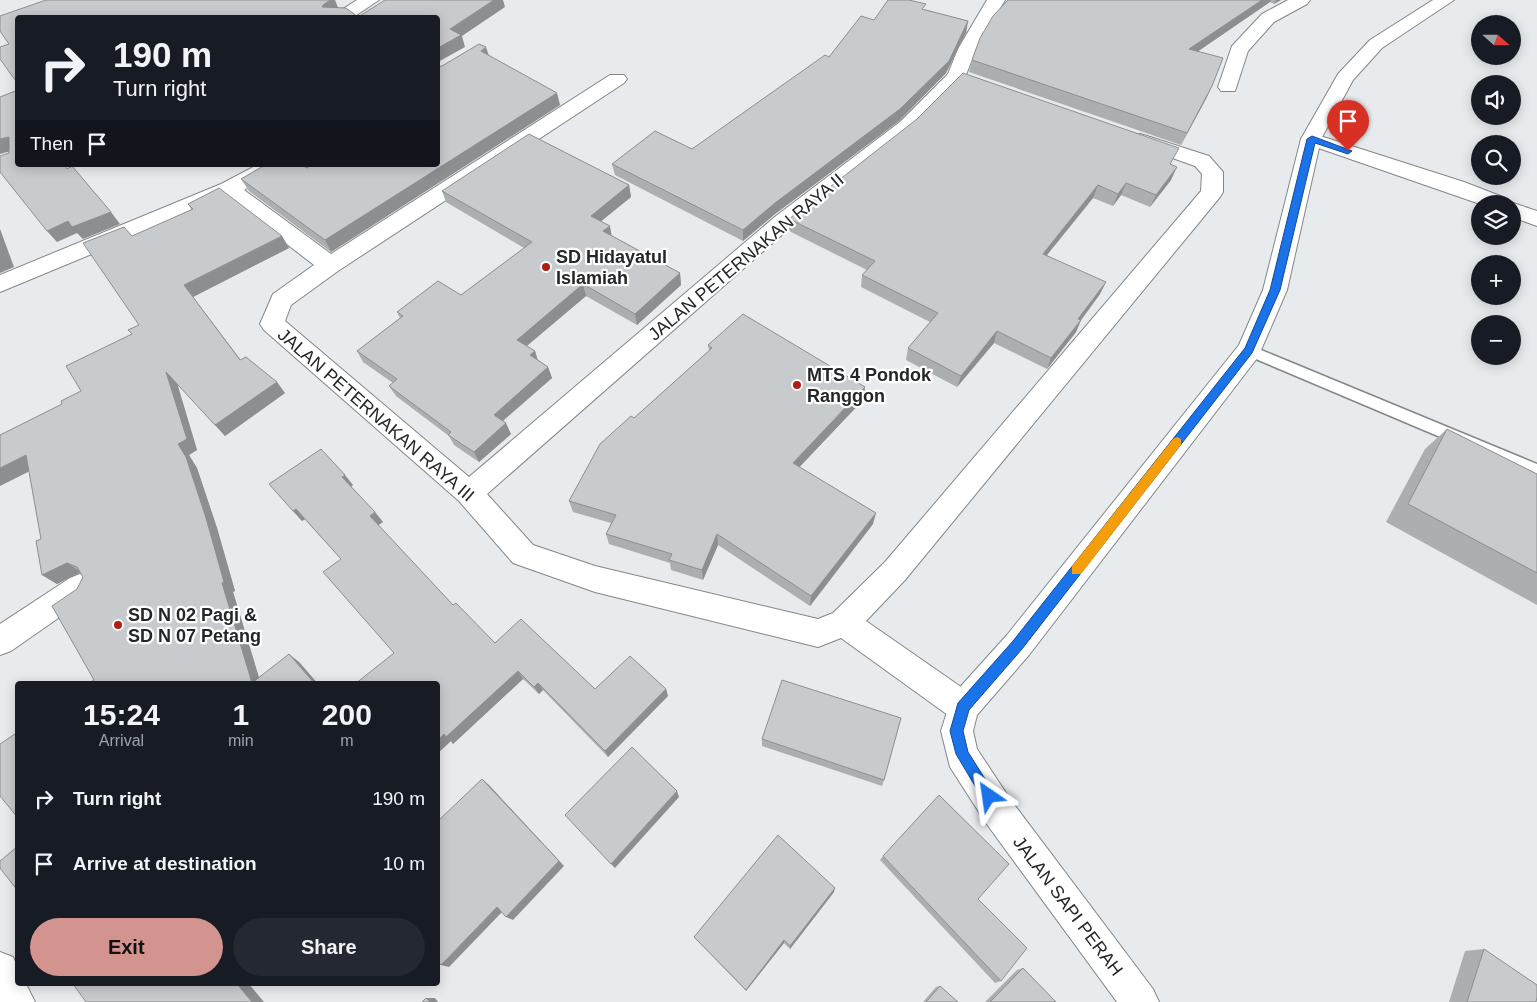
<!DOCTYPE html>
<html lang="en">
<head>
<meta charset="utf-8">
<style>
	body { margin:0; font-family:Helvetica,sans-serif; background:#242831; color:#f1f3f6; height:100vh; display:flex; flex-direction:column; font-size:19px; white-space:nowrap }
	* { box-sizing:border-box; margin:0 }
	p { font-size:16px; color:#9ea1a6 }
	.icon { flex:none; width:28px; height:28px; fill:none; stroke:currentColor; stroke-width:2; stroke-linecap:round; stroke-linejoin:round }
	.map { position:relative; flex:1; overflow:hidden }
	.drawer { position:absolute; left:15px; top:681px; width:425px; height:305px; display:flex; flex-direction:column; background:#171b24; border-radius:5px; box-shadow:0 2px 12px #0003 }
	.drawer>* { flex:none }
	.guide { position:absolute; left:15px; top:15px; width:425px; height:152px; border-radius:5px; box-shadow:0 2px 12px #0003; background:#171b24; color:#f1f3f6; overflow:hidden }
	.needle { width:32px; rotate:111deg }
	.tools { position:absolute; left:1471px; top:15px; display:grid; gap:10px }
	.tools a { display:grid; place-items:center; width:50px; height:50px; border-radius:50%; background:#171b24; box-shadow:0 2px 12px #0003; font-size:25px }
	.pin { position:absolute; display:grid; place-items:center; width:42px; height:42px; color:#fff; margin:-51px -21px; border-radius:50% 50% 50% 0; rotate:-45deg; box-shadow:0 0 5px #0007 }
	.pin .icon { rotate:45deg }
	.me { position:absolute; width:55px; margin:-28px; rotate:328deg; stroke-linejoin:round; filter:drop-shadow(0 0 4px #0008) }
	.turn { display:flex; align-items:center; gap:18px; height:105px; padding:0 15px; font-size:22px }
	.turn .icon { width:65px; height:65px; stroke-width:2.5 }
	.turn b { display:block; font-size:35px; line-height:42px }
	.then { display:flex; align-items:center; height:48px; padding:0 15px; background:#0003; gap:10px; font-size:19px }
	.eta { display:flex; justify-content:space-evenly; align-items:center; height:85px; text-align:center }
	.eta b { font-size:30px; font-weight:700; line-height:35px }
	.primary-button { display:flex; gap:10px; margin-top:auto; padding:10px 15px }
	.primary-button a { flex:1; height:58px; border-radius:30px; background:#d3938f; color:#111; font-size:20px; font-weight:700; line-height:58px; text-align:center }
	.primary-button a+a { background:#242831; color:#f1f3f6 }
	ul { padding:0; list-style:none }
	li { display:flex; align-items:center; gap:15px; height:65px; padding:0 15px }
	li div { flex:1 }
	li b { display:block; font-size:19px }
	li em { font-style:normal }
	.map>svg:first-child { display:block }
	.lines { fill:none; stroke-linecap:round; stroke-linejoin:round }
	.lane-casing { stroke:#848688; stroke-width:3 }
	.street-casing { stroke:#848688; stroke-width:2 }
	.secondary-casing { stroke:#848688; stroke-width:2 }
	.lane { fill:#fff; fill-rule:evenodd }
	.street { fill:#fff; fill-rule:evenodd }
	.secondary { fill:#fff; fill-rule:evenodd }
	.wall { fill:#acafb0 }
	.shaded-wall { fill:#8c8e90 }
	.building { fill:#c8cbcd; stroke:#8c8e90 }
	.route { fill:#1a73e8; stroke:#114b97 }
	.slow { fill:#f59e0b }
	.poi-dot { fill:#ae1e12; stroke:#fff; stroke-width:2 }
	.labels { text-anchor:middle; stroke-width:4.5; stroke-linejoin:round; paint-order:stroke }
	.poi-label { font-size:18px; font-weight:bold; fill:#252627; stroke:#fff; text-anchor:start }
	.street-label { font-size:18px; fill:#252627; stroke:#fff }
</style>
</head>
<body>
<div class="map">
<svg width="1537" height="1002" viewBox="0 0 1537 1002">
	<rect width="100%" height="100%" fill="#e8ebed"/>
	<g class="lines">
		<defs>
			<path id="lane" d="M1249,345l288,119v14l-293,-124 -2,-4 2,-4z"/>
			<g id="street">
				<path d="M357,0h22l-27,18h-23z"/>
				<path d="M987,0h18l-29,49 -12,31 -50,50 -122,96 -305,268 46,51 62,21 223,53 15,-6 52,-51 316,-371 1,-17 -7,-8 -62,-22 -3,-4 3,-4 7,-2 7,2 62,20 14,16v20l-3,5 -315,383 -39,41 108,75 5,11 -5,11 -11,4 -11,-4 -111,-80 -23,9 -223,-55 -82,-29 -54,-62 -195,-171 -4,-6 13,-30 41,-29 -87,-67 -227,94v-17l221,-91 36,-19h26l-3,5 -36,20 87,64 279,-179h14l3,4 -3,4 -286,188 -47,34 -6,16 184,156 307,-261 124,-94 48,-48 10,-25z"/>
				<path d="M1288,0h22l-3,4 -33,18 -26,29 -13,40h-14l-3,-4 14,-41 30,-32z"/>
				<path d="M1311,133l153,49 44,17 2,3 27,9v15l-25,-9v-13h-32l-176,-61 -3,-4 3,-4z"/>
				<path d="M80,574l10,4 5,9 -5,9 -79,55 -11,4v-31l70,-46z"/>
			</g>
			<g id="secondary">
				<path d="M1433,0h21l-72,48 -29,32 -32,59 -34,151 -29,67 -229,298 -52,60 -4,16 4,18 33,50 143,190 6,13h-42l-131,-179 -36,-56 -9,-36 11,-35 55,-61 232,-290 24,-55 38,-151 37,-65 32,-34z"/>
				<path d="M0,952l13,5 5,11v16h8l9,18h-35z"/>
			</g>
		</defs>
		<use href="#lane" class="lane-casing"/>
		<use href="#street" class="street-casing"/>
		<use href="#secondary" class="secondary-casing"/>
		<use href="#lane" class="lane"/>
		<use href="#street" class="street"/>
		<use href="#secondary" class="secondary"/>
	</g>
	<g class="wall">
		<path d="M1008,0h273l-7,4 -4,-2 -72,49 9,46 -26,48 -212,-73 3,-12z"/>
		<path d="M925,10l43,11 -2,12 -20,40 -47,48 -124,93 -32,27 -128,-66 -3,-11 80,-15 137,-92z"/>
		<path d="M488,55l72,50 -229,147 -82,-61 -8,-12 66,-11 131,-3z"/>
		<path d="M1171,164v16l-21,27 -29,-12 -8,11 -20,-8 -46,57 53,39 -19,26 -5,12 -29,37 -53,-26 -37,44 -51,-27 2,-12 22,-26 -69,-35 1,-12 5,-5 -78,-39v-12z"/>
		<path d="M629,185l2,12 -30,24 11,15 68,37 1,12 -44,40 -51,-29 -60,50 9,5 3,9 10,7 4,11 -49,43 8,13 -32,28 -25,-17 -5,-9 -53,-40 -7,-10 4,-3 -30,-21 -6,-11 43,-33 -3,-6 64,-17 63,-47 -78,-46 -4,-11z"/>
		<path d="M188,204l94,32 7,12 -96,49 48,63 44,33 -60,43 -48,-53 20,67 -8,5 8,13 20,60 18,63 -2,1 26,86 40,-16 19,22h-230l6,-4 -17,-91 6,-12 -3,-5 -23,12 -15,-9 -1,-36 21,-135 19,-13 58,-66 52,-116z"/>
		<path d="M708,345l156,54 -65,68 74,57 -63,82 -92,-61 -15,35 -32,-10 -1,-7 -61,-19 -3,-10 5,-11 -38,-11 -4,-11 65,-83 75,-67z"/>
		<path d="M1447,429l90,45v131l-151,-83 39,-73z"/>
		<path d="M269,484l84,1 -2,2 32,35 -5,3 75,80 42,38 100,46h71l2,7 -60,61 -65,-67 -4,4 -16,-15 -70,65 -2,-3 -13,12v-69l-44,-31 -53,-94 -36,-40 -3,2z"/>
		<path d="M762,739l122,41 -2,6 -120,-40z"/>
		<path d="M883,856l118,125 -6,2 -115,-123z"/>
		<path d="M834,892l-44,57 -6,-6 -38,48 -52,-54z"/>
		<path d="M1484,949l52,53h-87l16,-51z"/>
		<path d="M1023,968l33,34h-71l32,-32z"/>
		<path d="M940,986l18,16h-35l13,-15z"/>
	</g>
	<g class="shaded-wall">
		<path d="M330,0h5l4,10 -17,-3 1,-2z"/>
		<path d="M494,0h9l2,7 -43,29 3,11 -27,15v-14l12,-19z"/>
		<path d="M1262,0h9l-1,2 -86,59 5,-12z"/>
		<path d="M1276,0h5l-7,4z"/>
		<path d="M968,21l-2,12 -20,40 -47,48 -124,93 -32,27v-11l32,-27z"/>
		<path d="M486,47l4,12 -9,-8z"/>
		<path d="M1212,86l-5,11 -26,48 6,-12z"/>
		<path d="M557,93l3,12 -229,147 -6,-12z"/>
		<path d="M9,137l9,12 -18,5v-15z"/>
		<path d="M1177,167l-6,13 -21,27 6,-12z"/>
		<path d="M1126,183l-5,12 -8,11 5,-12z"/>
		<path d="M629,185l2,12 -37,30 -3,-11z"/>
		<path d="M1098,185l-5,13 -55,68 5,-12z"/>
		<path d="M111,212l9,12 -37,15 -6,-6 -20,9 -10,-11 21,-10z"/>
		<path d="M610,226l2,12 -9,-7z"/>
		<path d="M0,229l14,38 -14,6z"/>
		<path d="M282,236l7,12 -96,49 -9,-12z"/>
		<path d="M680,273l1,12 -44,40 -2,-11z"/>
		<path d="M1106,282l-6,12 -24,33 5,-7 -5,12 -29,37 4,-11 27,-39z"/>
		<path d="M583,284l3,12 -65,55 -4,-11z"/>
		<path d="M997,331l-3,12 -37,44 4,-11z"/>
		<path d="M535,351l3,11 -8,-7z"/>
		<path d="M548,367l4,11 -54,47 -4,-10z"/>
		<path d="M166,372l11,11 20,67 -8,5 8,13 20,60 18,63 -2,1 28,92 -9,-1 -74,-239z"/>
		<path d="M277,382l8,11 -60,43 -10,-11z"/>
		<path d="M865,387l-1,12 -72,76 1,-12z"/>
		<path d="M506,423l5,11 -32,28 -5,-10z"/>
		<path d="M26,455l14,11 -40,20v-18z"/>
		<path d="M345,475l8,10 -3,3 -8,-11z"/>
		<path d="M296,509l9,10 -3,2 -9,-10z"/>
		<path d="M375,512l8,10 -6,4 -7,-10z"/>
		<path d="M876,513l-3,11 -63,82 1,-10z"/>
		<path d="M717,534l1,11 -15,35 -1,-10z"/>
		<path d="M67,563l14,9 -24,12 -15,-9z"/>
		<path d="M289,654l10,8 19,22h-3z"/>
		<path d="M518,671l5,8 -70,65 -2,-3 -13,12v-13z"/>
		<path d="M538,683l5,7 -4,4 -5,-7z"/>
		<path d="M666,689l2,7 -60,61 -3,-6z"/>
		<path d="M482,779l7,6 75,81 -51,54 -7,-3z"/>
		<path d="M677,791l2,6 -64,71 -4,-4z"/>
		<path d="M835,888l-1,4 -44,57v-3z"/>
		<path d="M497,907l7,3 -55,57 -8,-2z"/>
		<path d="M784,940v3l-38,48v-1z"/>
		<path d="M237,984h12l15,18h-12z"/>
		<path d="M426,998h9l3,4h-8z"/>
	</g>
	<g class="building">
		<path d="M46,0h284l-7,5 -1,2 24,1 12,9 27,-17h109l-44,29 11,6 -23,13v-30h-420v66l-18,-25v-12l9,-3 -9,-13v-15z"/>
		<path d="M888,0h21l17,4 -4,5 46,12 -19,40 -49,48 -125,94 -32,27 -131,-66 43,-33 37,18 133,-94 4,2 32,-41 13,4z"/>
		<path d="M1008,0h254l-73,49 34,9 -11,28 -25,47 -215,-73 8,-22 13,-22z"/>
		<path d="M479,44l7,3 -5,4 76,42 -232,147 -84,-61 24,-14h36l6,3 5,-3h126v-98l4,-1z"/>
		<path d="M963,73l216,75 -9,16 7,3 -21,28 -30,-12 -8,11 -20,-9 -55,69 63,28 -28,37 3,1 -30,38 -54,-27 -36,45 -53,-28 30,-35 -76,-38 13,-14 -86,-42 128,-100z"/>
		<path d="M18,90v75h47l2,4 5,-3 39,46 -39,15 -4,-6 -21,10 -47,-59v-16l9,-3v-16l-9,2v-42z"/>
		<path d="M529,134l100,51 -38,31 19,10 -7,5 77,42 -45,41 -52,-30 -66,56 18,11 -5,4 18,12 -54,48 12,8 -32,29 -26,-17 3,-3 -62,-46 8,-7 -40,-28 46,-35 -6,-4 41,-31 23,14 71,-53 -90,-51z"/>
		<path d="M219,188l63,48 -98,49 56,75 6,-3 31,25 -62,43 -49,-53 21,67 -9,5 8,13 20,61 18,64 -2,1 30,100 37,-29 26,30h-227l6,-4 -42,-74 25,-17 6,-12 -6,-10 -10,-4 -25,12 -6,-34 5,-2 -15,-84 -26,13v-33l62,-31 -1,-3 20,-10 -15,-25 66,-32 -4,-4 11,-5 -56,-82 41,-16 8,9 61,-27 -5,-5z"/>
		<path d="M743,314l122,73 -72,76 83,50 -65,83 -94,-62 -15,36 -33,-10 3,-6 -66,-20 10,-19 -47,-14 31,-57 31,-28 3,2 78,-70 -4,-3z"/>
		<path d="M1447,429l90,45v99l-129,-69z"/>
		<path d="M321,449l24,26 -3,2 33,35 -5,4 83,89 3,-2 39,40 26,-24 74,70 35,-33 36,33 -61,62 -67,-68 -4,4 -16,-16 -72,66 -2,-3 -6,6v-56h-83l39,-31 -71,-81 18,-13 -45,-50 -3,2 -24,-27z"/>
		<path d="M782,680l119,38 -17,62 -122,-41z"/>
		<path d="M18,732v86l-18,-22v-52z"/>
		<path d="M632,747l45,44 -66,73 -46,-49z"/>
		<path d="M482,779l77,82 -53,56 -9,-10 -56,58 -3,-4v-140z"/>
		<path d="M939,795l70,69 -31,35 49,49 -26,33 -118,-125z"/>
		<path d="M778,835l57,53 -45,58 -6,-6 -38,50 -52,-53z"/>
		<path d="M18,846v45l-18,-23v-7z"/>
		<path d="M1484,949l53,36v12l-1,5h-69z"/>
		<path d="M1023,968l33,34h-66z"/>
		<path d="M73,984h164l15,18h-166z"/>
		<path d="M940,986l18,16h-32z"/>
		<path d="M426,998l4,4h-8z"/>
	</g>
	<path class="route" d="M1312,136l40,15 -4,3 -33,-11 -35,147 -28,63 -230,296 -53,61 -6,21 5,21 28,44 -2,5 -5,2 -5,-2 -28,-47 -6,-23 8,-28 55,-62 232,-293 25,-58 37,-151z"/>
	<path class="slow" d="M1177,437l4,2v6l-100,129h-9v-8l101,-127z"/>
	<g class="poi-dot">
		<circle cx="546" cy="267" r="5"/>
		<circle cx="797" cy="385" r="5"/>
		<circle cx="118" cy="625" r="5"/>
	</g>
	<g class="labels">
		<g class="poi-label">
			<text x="556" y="263">SD Hidayatul<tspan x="556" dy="21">Islamiah</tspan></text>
			<text x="807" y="381">MTS 4 Pondok<tspan x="807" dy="21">Ranggon</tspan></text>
			<text x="128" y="621">SD N 02 Pagi &amp;<tspan x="128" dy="21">SD N 07 Petang</tspan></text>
		</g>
		<g class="street-label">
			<text transform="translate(746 257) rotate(-40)" y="6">JALAN PETERNAKAN RAYA II</text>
			<text transform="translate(376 415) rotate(41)" y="6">JALAN PETERNAKAN RAYA III</text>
			<text transform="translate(1068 906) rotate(53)" y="6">JALAN SAPI PERAH</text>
		</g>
	</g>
</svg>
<div class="tools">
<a><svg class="needle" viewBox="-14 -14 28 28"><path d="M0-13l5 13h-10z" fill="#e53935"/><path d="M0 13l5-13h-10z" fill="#9ea1a6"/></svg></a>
<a><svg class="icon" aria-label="sound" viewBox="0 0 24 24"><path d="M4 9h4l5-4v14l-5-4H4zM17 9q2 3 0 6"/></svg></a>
<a><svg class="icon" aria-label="search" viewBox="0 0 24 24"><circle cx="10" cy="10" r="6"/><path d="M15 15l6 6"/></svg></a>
<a><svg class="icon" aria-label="layers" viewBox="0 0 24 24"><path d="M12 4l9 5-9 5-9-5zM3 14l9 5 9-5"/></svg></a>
<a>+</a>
<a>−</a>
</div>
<div class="pin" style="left:1348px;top:151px;background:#d93025"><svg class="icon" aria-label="arrive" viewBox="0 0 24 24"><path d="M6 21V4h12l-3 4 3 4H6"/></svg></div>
<svg class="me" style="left:989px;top:796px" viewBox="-20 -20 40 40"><path d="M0-17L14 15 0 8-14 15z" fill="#1a73e8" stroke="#fff" stroke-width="4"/></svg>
<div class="guide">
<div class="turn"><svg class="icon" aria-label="right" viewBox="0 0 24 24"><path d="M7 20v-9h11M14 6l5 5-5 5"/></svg><div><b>190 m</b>Turn right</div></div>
<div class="then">Then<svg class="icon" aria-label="arrive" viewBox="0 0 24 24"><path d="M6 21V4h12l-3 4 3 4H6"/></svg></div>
</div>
<section class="drawer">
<div class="eta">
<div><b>15:24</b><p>Arrival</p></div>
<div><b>1</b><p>min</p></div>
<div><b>200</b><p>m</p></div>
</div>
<ul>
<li><svg class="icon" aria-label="right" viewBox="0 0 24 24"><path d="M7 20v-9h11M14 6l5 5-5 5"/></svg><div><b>Turn right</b></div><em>190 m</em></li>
<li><svg class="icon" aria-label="arrive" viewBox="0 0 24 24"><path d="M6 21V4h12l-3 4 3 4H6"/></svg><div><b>Arrive at destination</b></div><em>10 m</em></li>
</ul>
<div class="primary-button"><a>Exit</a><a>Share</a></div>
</section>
</div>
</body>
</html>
